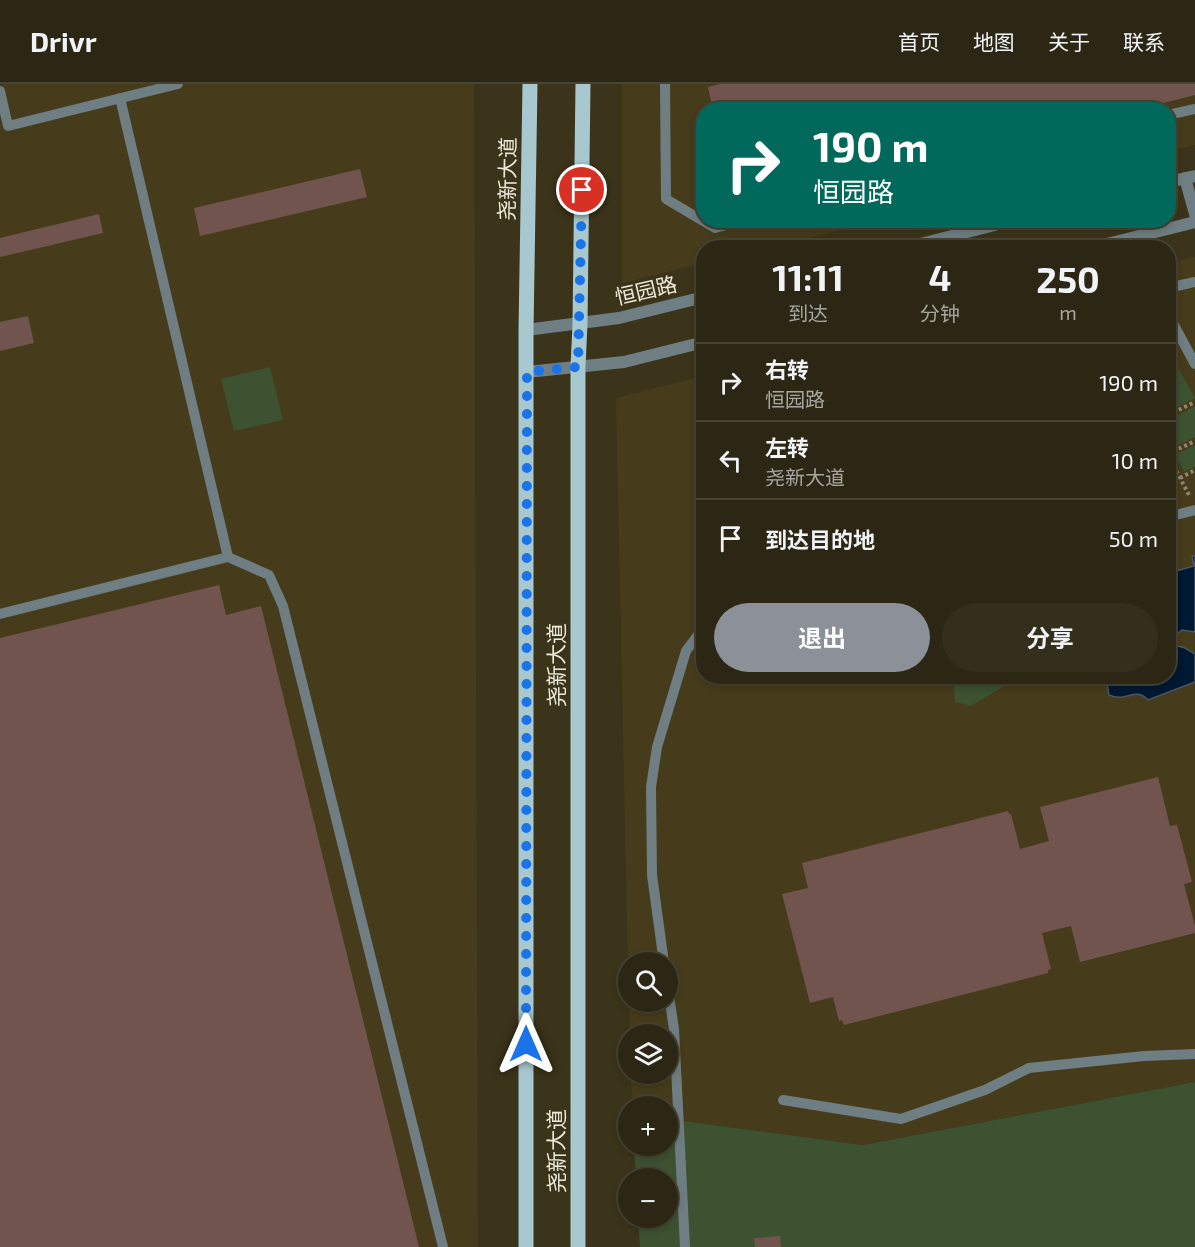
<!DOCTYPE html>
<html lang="zh">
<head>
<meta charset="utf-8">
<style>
	body { margin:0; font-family:"Exo 2","Noto Sans SC",sans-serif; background:#342f1d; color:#f1f3f6; height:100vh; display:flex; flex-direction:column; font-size:22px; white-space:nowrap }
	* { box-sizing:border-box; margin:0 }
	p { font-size:20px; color:#a6a5a0 }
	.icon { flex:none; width:33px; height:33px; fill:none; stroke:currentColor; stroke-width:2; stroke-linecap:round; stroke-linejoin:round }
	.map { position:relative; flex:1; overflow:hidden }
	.side { position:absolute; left:696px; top:156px; width:480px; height:444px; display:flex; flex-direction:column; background:#2c2714; border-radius:24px; box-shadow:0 3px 9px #0003,0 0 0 2px #484434 }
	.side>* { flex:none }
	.top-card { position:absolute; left:696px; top:18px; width:480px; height:126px; border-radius:24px; box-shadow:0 3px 9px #0003,0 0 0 2px #484434; background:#00695c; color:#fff; overflow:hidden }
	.tools { position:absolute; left:618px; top:868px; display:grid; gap:12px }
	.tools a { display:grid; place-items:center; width:60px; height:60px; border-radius:50%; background:#2c2714; box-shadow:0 3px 9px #0003,0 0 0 2px #484434; font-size:30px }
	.pin { position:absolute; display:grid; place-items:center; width:51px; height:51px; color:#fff; margin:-26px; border:3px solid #fff; border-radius:50%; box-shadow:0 2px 6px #0007 }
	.me { position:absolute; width:66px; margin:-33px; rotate:0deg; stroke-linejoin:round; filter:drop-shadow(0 0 4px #0008) }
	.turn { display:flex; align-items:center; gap:21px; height:126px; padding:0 18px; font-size:27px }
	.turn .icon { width:78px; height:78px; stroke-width:2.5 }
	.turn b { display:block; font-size:42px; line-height:51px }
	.eta { display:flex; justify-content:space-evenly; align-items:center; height:102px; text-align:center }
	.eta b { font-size:36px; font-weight:700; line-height:42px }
	.primary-button { display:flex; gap:12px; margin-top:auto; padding:12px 18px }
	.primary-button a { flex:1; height:69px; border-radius:36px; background:#8c9099; color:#fff; font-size:24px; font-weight:700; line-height:69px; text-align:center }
	.primary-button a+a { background:#342f1d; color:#f1f3f6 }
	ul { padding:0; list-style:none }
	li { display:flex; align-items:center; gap:18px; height:78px; padding:0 18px; border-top:2px solid #484434 }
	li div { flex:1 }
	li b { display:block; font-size:22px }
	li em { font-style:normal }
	header { display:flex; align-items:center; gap:36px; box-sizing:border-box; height:84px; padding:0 30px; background:#2c2714; border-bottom:2px solid #484434 }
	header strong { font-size:28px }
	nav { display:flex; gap:33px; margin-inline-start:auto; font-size:21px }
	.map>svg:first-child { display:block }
	.built { fill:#463c1b }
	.green { fill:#3c5231 }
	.water { fill:#001832; stroke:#475764; stroke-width:1.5 }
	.building { fill:#72544e }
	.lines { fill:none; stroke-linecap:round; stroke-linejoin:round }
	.path { stroke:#8c8671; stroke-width:4; stroke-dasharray:3 3; stroke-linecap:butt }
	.service { stroke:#6f7e82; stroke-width:10 }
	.tertiary { stroke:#6f7e82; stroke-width:12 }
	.primary { stroke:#a8c8cf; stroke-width:15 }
	.route { stroke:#1a73e8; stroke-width:10; stroke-dasharray:0 18 }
	.labels { text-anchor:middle; stroke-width:5; stroke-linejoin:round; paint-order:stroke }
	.street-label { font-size:21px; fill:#ede9da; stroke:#3b341a }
</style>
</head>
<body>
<header>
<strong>Drivr</strong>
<nav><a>首页</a><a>地图</a><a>关于</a><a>联系</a></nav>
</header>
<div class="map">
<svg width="1195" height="1163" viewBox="0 0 1195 1163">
	<rect width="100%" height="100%" fill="#3b341a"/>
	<g class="built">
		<path d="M0,0h474l4,1163h-478z"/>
		<path d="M622,0h573v61l-26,6 -1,-41h-464v110l177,1 -113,26 -64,1 -1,15 -81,20z"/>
		<path d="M1195,173v825l-332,63 -195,-26v-12h-36l-1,-33h37v-39h-38l-1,-33h39v-39h-40v6l-12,-571 87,-22 1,300h464l1,-413z"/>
	</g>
	<g class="green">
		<path d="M1173,275l22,39 -26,14v-50z"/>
		<path d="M270,283l13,53 -49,11 -13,-52z"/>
		<path d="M1195,322v31l-23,12 -3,-8v-21z"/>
		<path d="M1195,361v21l-11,6 -9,-17z"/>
		<path d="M957,593v-1l103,1 -9,6h-42l-38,23 -16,-4 -1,-13z"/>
		<path d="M1195,998v165h-555l-2,-29h30v-39h-32l-2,-33h34v-27l195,26z"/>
	</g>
	<path class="water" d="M1192,472h3v76l-13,-2 -6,5 -1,6 3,5 7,2 10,6v28l-47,18c-14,-14 -20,3 -39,-5l-3,-18 62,-1 1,-103 25,-7z"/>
	<g class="building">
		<path d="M720,0h475v11l-59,15h-423l-5,-23z"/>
		<path d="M360,85l7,28 -167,39 -6,-28z"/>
		<path d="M99,130l4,19 -103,24v-19z"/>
		<path d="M28,232l6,27 -34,8v-29z"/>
		<path d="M704,333v34h-1l-8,-32z"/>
		<path d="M219,501l7,30 35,-9 158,641h-419v-609z"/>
		<path d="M1158,693l12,49 7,-1 15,57 -8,2 11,42v7l-115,29 -9,-36 -29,7 9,36 -3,1v3l-204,52 -2,-5 -3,1 -6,-24 -23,6 -28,-109 26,-6 -6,-25 206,-52 1,3h2l9,35 29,-8 -9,-34z"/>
		<path d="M780,1152l1,11h-26l-1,-9z"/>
	</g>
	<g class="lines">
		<g class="path">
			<path d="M1168,331l27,-13"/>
			<path d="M1168,370l27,-13"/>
			<path d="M1168,371l21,40"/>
			<path d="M1180,394l15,-8"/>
		</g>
		<g class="service">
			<path d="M665,0l1,115 49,29 31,-8"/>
			<path d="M0,7l8,35 170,-42"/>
			<path d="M120,14l108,459"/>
			<path d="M1168,31l27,-6"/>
			<path d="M1168,204l27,-6"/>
			<path d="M1168,230l27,50"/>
			<path d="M1168,433l27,-7"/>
			<path d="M0,530l228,-57 41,18 14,31 160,641"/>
			<path d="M664,879l-12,-88 -1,-88 6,-40 29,-96 18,-24"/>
			<path d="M668,905l6,40 11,218"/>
			<path d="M783,1016l118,19 84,-29 44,-22 115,-12 51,-2"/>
		</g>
		<g class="tertiary">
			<path d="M1185,94l10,36"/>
			<path d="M1168,98l27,-6"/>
			<path d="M905,164l109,-28"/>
			<path d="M1091,164l104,-26"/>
			<path d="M526,246l93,-12 85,-21"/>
			<path d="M527,288l97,-10 80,-20"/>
		</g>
		<g class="primary">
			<path d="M526,1163v-917l4,-246"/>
			<path d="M578,1163v-880l2,-43 3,-240"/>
		</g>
	</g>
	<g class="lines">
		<path class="route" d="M526,960l1,-672 51,-5 4,-177"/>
	</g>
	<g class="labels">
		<g class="street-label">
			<text transform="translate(508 95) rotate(-89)" y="7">尧新大道</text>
			<text transform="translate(646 207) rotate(-13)" y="7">恒园路</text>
			<text transform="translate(557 581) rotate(-90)" y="7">尧新大道</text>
			<text transform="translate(557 1067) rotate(-90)" y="7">尧新大道</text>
		</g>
	</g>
</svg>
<div class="tools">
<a><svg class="icon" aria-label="search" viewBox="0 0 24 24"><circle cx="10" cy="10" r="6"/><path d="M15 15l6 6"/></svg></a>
<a><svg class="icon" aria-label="layers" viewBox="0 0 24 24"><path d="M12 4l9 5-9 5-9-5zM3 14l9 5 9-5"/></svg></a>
<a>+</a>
<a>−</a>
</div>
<div class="pin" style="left:582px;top:106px;background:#d93025"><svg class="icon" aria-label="arrive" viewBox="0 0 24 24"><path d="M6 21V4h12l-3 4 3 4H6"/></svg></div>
<svg class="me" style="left:526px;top:960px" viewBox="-20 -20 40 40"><path d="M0-17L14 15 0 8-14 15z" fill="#1a73e8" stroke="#fff" stroke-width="4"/></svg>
<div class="top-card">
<div class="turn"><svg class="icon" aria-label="right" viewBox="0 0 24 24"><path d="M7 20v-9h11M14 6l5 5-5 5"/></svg><div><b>190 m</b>恒园路</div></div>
</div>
<section class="side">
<div class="eta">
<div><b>11:11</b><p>到达</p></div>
<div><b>4</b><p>分钟</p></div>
<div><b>250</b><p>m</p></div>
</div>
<ul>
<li><svg class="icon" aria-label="right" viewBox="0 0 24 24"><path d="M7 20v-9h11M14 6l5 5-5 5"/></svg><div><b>右转</b><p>恒园路</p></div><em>190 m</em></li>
<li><svg class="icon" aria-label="left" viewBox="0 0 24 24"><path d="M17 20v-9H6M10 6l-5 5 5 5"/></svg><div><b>左转</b><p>尧新大道</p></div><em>10 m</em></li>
<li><svg class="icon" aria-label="arrive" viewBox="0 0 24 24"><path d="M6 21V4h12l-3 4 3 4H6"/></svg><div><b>到达目的地</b></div><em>50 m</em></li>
</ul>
<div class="primary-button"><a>退出</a><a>分享</a></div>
</section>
</div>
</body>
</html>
